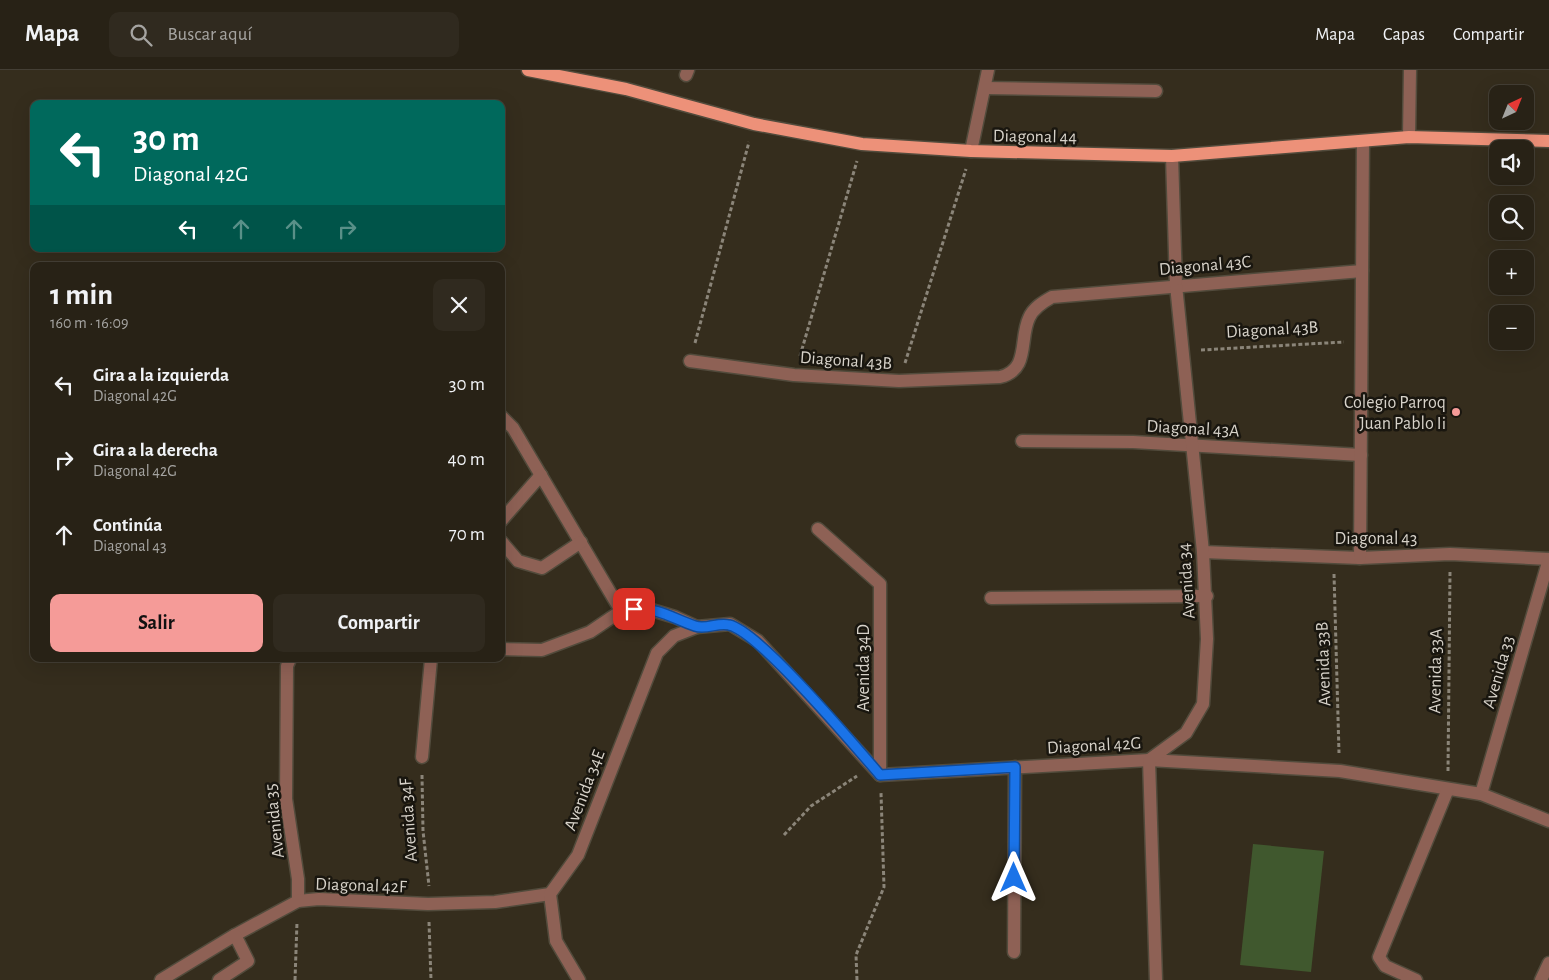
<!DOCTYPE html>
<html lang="es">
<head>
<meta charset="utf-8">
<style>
	body { margin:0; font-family:"Alegreya Sans",sans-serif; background:#302a1f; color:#f1f3f6; height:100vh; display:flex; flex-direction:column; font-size:19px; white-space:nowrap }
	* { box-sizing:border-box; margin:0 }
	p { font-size:16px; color:#a5a4a1 }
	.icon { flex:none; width:28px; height:28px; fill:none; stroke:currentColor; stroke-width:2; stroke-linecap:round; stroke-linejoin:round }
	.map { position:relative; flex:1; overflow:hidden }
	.sheet { position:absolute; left:30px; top:192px; width:475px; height:400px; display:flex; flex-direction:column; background:#282216; border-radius:10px; box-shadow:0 5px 20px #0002,0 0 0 1px #443f35 }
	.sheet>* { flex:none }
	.hud { position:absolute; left:30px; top:30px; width:475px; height:152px; border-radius:10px; box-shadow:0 5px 20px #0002,0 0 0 1px #443f35; background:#00695c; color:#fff; overflow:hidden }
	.needle { width:32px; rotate:43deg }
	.tools { position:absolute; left:1489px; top:15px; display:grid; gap:10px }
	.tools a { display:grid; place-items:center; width:45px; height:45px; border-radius:10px; background:#282216; box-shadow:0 5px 20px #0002,0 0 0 1px #443f35; font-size:25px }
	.pin { position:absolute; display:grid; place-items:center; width:42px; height:42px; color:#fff; margin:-21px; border-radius:10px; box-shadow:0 2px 8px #0006 }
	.me { position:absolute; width:55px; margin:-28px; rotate:0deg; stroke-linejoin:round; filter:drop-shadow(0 0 4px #0008) }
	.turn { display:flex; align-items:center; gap:18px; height:105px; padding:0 20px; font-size:22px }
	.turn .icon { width:65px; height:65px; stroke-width:2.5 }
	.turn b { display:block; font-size:35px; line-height:42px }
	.lanes { display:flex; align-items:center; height:48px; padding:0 20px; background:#0003; justify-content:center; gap:25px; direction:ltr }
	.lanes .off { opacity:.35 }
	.round { display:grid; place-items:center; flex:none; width:52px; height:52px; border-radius:10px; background:#302a1f }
	.head { display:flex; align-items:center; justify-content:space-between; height:85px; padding:0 20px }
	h1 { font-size:30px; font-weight:600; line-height:38px }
	.primary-button { display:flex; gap:10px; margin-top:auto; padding:10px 20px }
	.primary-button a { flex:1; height:58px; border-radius:10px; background:#f59b98; color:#111; font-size:20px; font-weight:600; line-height:58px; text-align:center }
	.primary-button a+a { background:#302a1f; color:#f1f3f6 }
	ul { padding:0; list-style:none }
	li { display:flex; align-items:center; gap:15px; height:75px; padding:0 20px }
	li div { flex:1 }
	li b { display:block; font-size:19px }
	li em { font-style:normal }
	header { display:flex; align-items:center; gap:30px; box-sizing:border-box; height:70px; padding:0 25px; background:#282216; border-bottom:1px solid #443f35 }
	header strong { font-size:24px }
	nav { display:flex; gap:28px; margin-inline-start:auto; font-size:18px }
	.search { width:350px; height:45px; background:#302a1f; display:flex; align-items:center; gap:12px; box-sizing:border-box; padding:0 18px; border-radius:10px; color:#a5a4a1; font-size:19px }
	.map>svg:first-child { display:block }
	.green { fill:#40582e }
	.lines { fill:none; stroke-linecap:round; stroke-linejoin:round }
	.minor-casing { stroke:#524b3c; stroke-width:15 }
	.major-casing { stroke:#524b3c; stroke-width:15 }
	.path { stroke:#8b8579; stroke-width:3; stroke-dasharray:4 2.5; stroke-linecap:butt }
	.minor { stroke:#8e6155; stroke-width:12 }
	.major { stroke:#ed9179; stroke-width:12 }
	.route-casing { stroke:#114b97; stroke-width:12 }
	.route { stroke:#1a73e8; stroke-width:9 }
	.poi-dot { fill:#f59b98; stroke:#19160f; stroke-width:2 }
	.labels { text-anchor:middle; stroke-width:5; stroke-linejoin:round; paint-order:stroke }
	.street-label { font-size:18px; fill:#d7d2c9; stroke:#19160f }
	.poi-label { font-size:18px; fill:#d7d2c9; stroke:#19160f; text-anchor:end }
</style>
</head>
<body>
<header>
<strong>Mapa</strong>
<div class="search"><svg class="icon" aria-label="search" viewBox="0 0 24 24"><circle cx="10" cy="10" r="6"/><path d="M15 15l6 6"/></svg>Buscar aquí</div>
<nav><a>Mapa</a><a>Capas</a><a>Compartir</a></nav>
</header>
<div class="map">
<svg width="1549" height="910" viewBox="0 0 1549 910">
	<rect width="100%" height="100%" fill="#352d1d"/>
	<path class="green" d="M1253,774l71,7 -13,121 -71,-7z"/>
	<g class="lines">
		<defs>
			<g id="minor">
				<path d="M686,5l2,-5"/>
				<path d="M985,18l171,3"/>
				<path d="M1409,67l1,-67"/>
				<path d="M971,81l17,-81"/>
				<path d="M690,291l104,14 105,6 101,-4c30,-7 19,-38 29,-59 4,-10 14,-16 23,-21l310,-26"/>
				<path d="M501,346l12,12 108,183"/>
				<path d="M1022,371l111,1 228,13"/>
				<path d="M501,451l40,-46"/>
				<path d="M818,459l62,55v191"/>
				<path d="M501,471l17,20 24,7 39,-26"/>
				<path d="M1203,482l157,6 90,-4 99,5"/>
				<path d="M1360,488l3,-416"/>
				<path d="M991,528l216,-2"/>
				<path d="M501,579l41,1 48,-18 31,-21 24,-3 30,9 22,10"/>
				<path d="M290,589l-3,7 -1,133 12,80v22"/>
				<path d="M422,687l9,-98"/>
				<path d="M1481,724l68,-235"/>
				<path d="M1014,882l1,-185"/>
				<path d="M161,910l74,-45 63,-34 21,-2 109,5 67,-2 55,-8"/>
				<path d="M219,910l29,-19 -13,-26"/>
				<path d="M579,910l-23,-39 -6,-47 28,-39 79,-202 17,-17 23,-9 33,-3 28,17 122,134 269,-15 191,11 141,23 68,27"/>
				<path d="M1156,910l-7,-220 37,-27 17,-29 4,-65 -4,-87 -27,-267 -4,-129"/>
				<path d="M1416,910l-31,-14 -6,-9 69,-168"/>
				<path d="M1541,910l8,-17"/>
			</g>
			<path id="major" d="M528,0l98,19 128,35 108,20 109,7 201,5 237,-19 140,4"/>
		</defs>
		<use href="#minor" class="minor-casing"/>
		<use href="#major" class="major-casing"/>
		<g class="path">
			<path d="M695,273l54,-201"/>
			<path d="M1201,280l143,-8"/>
			<path d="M800,286l57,-195"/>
			<path d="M905,293l61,-194"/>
			<path d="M1334,504l5,179"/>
			<path d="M1448,701l2,-199"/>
			<path d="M422,705l1,56 6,55"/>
			<path d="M784,765l27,-29 46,-30"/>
			<path d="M429,852l2,58"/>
			<path d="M295,910l2,-58"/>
			<path d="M857,910l-1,-25 28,-68 -3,-94"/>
		</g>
		<use href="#minor" class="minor"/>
		<use href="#major" class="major"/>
	</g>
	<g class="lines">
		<defs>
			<path id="route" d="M634,539c23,-2 40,10 61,17 11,4 23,-4 34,-1 30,6 126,121 151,150l135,-8 -1,111"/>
		</defs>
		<use href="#route" class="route-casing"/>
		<use href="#route" class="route"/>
	</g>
	<circle class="poi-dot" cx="1456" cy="342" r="5"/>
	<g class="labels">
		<g class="street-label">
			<text transform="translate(1035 66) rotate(1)" y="6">Diagonal 44</text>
			<text transform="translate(1205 195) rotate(-5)" y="6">Diagonal 43C</text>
			<text transform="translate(1272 259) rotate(-3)" y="6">Diagonal 43B</text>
			<text transform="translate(846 290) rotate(4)" y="6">Diagonal 43B</text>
			<text transform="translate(1193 358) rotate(3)" y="6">Diagonal 43A</text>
			<text x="1376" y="474">Diagonal 43</text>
			<text transform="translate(1186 511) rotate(-94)" y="6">Avenida 34</text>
			<text transform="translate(1323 594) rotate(-92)" y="6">Avenida 33B</text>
			<text transform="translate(863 598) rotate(-90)" y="6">Avenida 34D</text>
			<text transform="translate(1435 601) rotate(-89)" y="6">Avenida 33A</text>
			<text transform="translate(1498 602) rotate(-74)" y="6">Avenida 33</text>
			<text transform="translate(1094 675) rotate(-3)" y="6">Diagonal 42G</text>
			<text transform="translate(584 720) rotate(-69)" y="6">Avenida 34E</text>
			<text transform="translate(408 750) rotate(-94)" y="6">Avenida 34F</text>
			<text transform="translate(274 751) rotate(-96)" y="6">Avenida 35</text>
			<text transform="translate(361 815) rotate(2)" y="6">Diagonal 42F</text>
		</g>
		<g class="poi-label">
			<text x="1446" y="338">Colegio Parroq<tspan x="1446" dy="21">Juan Pablo Ii</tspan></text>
		</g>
	</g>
</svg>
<div class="tools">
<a><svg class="needle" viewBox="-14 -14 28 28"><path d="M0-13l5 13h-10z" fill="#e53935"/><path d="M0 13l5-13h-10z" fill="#a5a4a1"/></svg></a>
<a><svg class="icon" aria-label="sound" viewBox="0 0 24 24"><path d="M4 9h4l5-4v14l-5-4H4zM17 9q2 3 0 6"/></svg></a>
<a><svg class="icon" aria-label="search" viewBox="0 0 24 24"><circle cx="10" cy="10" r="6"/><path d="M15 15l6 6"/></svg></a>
<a>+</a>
<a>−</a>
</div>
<div class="pin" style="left:634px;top:539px;background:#d93025"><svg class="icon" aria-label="arrive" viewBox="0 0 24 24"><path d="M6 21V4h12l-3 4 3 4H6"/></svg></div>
<svg class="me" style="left:1014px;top:808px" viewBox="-20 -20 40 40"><path d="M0-17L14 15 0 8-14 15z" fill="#1a73e8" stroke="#fff" stroke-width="4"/></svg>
<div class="hud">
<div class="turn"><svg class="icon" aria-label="left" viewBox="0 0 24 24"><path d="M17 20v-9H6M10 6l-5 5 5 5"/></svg><div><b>30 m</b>Diagonal 42G</div></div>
<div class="lanes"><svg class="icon" aria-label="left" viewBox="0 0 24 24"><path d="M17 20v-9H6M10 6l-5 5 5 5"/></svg><svg class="icon off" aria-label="ahead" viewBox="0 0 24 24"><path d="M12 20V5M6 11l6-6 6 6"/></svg><svg class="icon off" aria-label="ahead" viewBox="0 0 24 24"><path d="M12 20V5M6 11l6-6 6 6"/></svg><svg class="icon off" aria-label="right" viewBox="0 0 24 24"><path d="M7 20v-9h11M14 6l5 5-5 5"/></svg></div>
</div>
<section class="sheet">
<div class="head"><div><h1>1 min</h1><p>160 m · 16:09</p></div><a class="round"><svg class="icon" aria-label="close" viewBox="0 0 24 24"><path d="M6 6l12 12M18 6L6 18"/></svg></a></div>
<ul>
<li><svg class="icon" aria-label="left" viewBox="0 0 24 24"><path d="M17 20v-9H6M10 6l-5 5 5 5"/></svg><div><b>Gira a la izquierda</b><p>Diagonal 42G</p></div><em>30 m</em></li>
<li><svg class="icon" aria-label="right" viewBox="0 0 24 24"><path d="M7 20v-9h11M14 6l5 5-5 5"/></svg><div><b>Gira a la derecha</b><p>Diagonal 42G</p></div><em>40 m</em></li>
<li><svg class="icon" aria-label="ahead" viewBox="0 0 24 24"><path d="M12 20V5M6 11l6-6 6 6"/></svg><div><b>Continúa</b><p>Diagonal 43</p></div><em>70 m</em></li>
</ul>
<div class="primary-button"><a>Salir</a><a>Compartir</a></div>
</section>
</div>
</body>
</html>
